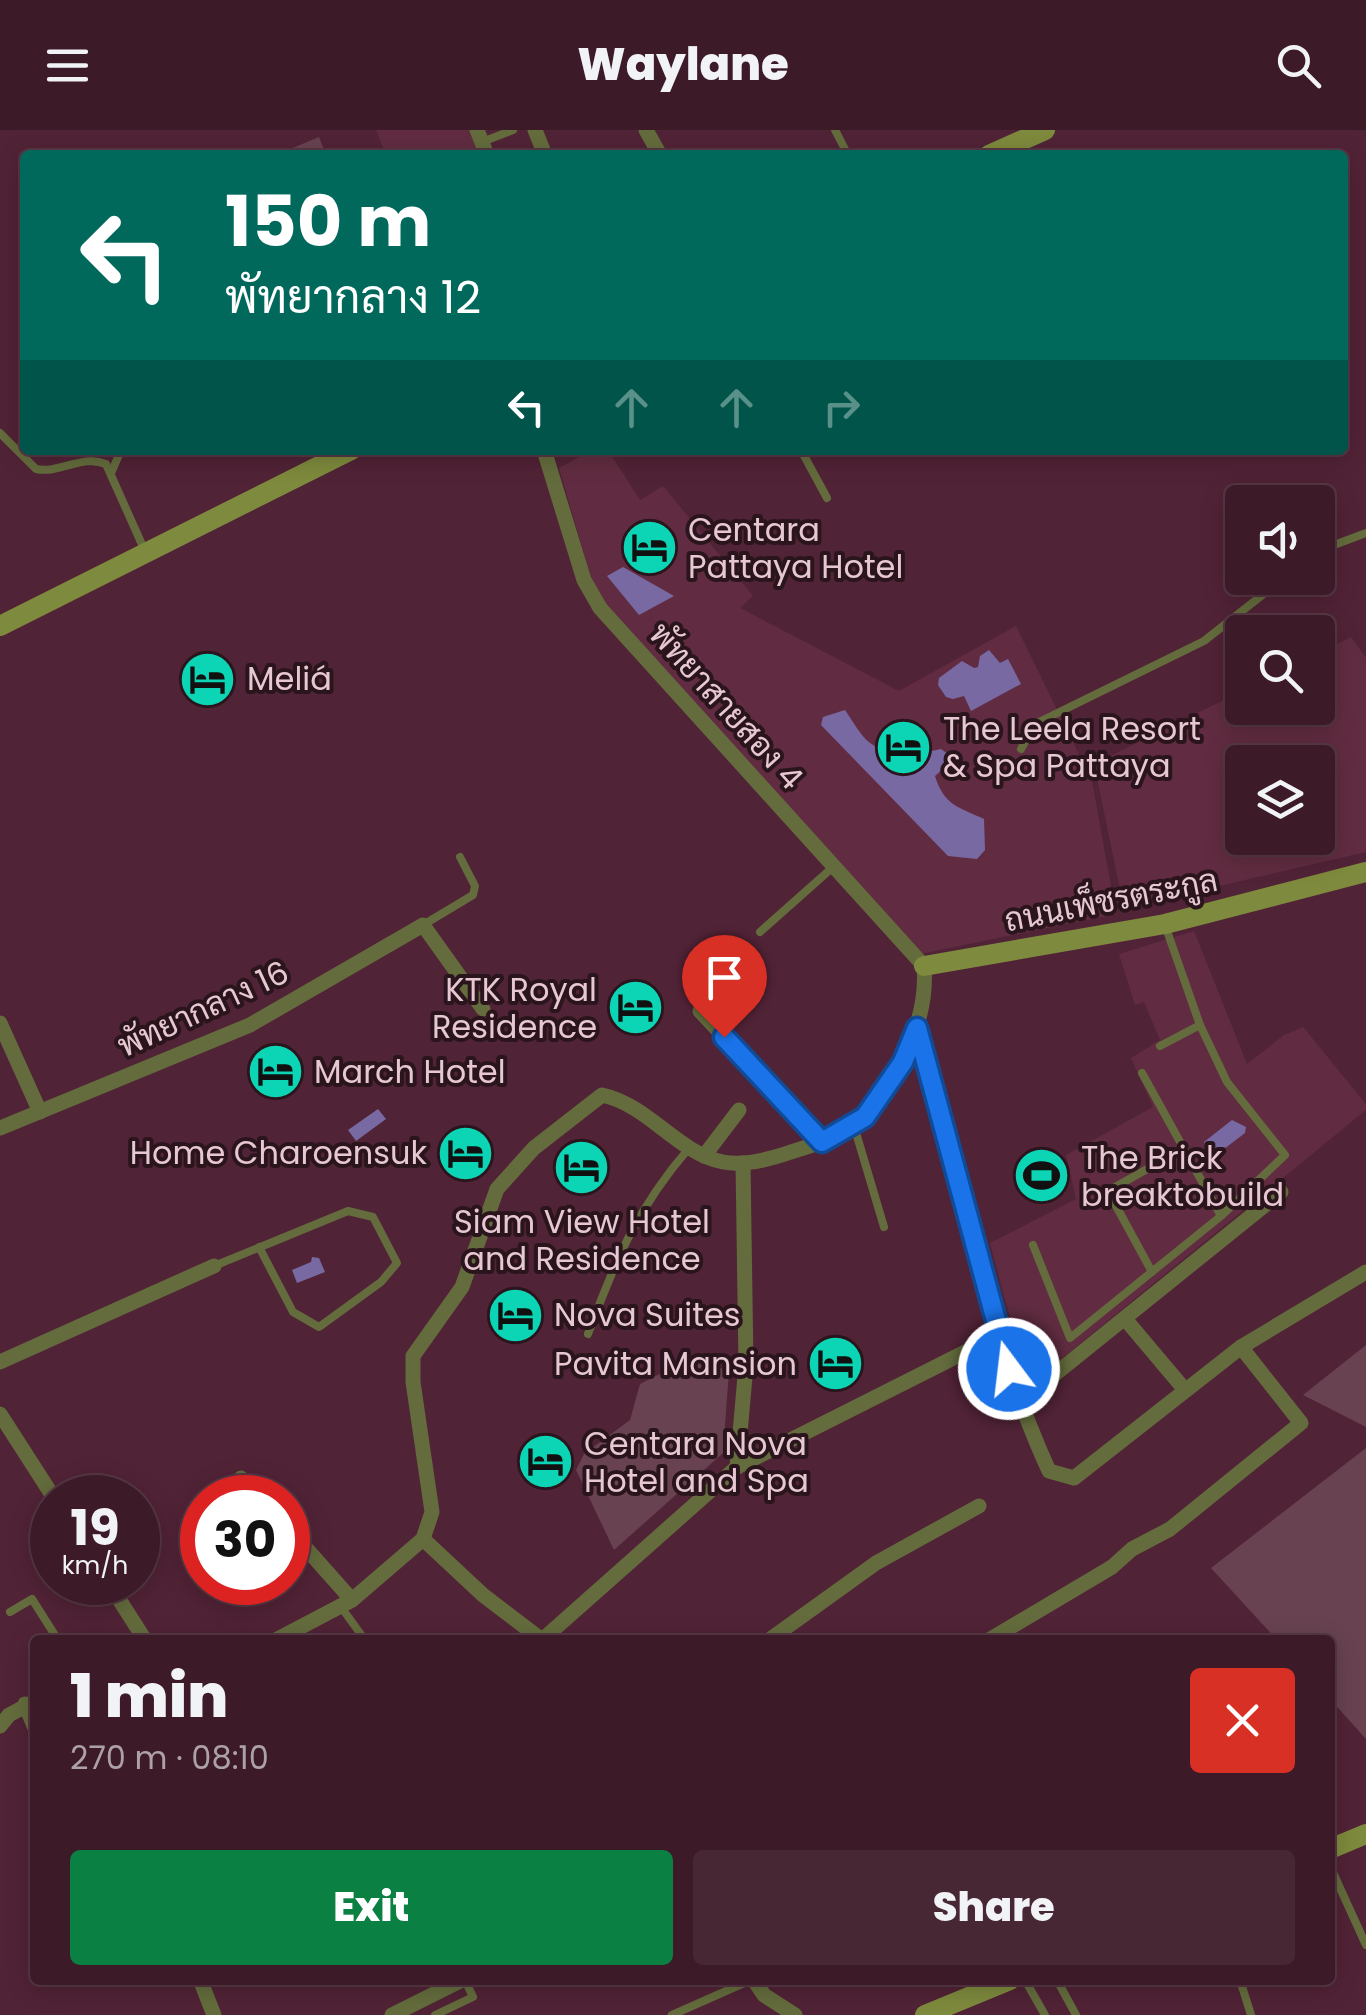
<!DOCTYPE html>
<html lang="en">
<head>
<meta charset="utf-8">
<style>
	body { margin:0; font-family:Poppins,Sarabun,sans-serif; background:#482734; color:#f1f3f6; height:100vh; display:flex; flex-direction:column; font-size:38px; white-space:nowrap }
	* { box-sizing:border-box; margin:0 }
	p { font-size:32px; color:#ada1a8 }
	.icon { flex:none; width:55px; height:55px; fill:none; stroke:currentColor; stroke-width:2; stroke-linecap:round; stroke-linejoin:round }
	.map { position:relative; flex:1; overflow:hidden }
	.side { position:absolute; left:30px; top:1505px; width:1305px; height:350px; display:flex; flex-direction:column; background:#3d1a28; border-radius:10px; box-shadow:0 5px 25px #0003,0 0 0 2px #563845 }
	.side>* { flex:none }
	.banner { position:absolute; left:20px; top:20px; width:1328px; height:305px; border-radius:10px; box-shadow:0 5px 25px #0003,0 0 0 2px #563845; background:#00695c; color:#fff; overflow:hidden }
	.controls { position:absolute; left:1225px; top:355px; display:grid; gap:20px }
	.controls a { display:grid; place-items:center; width:110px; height:110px; border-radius:10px; background:#3d1a28; box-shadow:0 5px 25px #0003,0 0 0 2px #563845; font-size:50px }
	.speed { position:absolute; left:30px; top:1345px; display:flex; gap:20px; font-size:50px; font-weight:700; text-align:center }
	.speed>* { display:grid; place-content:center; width:130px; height:130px; border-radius:50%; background:#3d1a28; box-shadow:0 5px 25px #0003,0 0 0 2px #563845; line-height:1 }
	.speed small { font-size:25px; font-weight:400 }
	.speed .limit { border:15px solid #d22; background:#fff; color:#111 }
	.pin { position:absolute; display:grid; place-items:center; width:85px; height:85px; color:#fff; margin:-102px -42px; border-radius:50% 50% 50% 0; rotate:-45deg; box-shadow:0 0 10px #0007 }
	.pin .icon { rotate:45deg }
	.me { position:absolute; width:110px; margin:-55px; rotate:345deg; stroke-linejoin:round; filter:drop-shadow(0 0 8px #0008) }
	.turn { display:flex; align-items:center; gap:35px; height:210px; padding:0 40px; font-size:45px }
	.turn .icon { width:130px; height:130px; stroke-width:2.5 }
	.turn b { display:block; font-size:70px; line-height:85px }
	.lanes { display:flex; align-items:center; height:95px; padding:0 40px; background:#0003; justify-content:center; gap:50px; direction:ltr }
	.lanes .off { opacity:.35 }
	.round { display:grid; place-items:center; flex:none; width:105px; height:105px; border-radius:10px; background:#482734 }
	.head { display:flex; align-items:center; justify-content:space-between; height:170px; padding:0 40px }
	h1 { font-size:60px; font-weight:800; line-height:75px }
	.cta { display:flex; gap:20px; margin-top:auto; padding:20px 40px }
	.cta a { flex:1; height:115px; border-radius:10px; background:#0b8043; color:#fff; font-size:40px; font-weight:800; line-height:115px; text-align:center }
	.cta a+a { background:#482734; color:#f1f3f6 }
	header { display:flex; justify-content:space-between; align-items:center; height:130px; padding:0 40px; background:#3d1a28; font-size:45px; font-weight:800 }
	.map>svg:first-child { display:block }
	.built { fill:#612c41; fill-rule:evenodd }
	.green { fill:#684250 }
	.water { fill:#7969a3 }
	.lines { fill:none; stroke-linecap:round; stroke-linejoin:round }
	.lane { stroke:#646c3d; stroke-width:8 }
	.street { stroke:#646c3d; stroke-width:15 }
	.secondary { stroke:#7e8a3d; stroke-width:20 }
	.route-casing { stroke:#114b97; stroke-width:25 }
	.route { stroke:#1a73e8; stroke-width:18 }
	.labels { text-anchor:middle; stroke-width:8; stroke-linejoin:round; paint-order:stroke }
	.poi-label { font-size:32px; fill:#e7c8d2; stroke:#2a151d; text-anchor:start }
	.street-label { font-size:32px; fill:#e7c8d2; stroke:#2a151d }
</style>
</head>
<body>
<header><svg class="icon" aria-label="menu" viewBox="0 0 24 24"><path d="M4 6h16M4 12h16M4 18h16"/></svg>Waylane<svg class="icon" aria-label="search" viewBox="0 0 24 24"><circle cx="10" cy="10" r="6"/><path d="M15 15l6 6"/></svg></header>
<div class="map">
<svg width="1366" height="1885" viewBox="0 0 1366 1885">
	<rect width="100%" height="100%" fill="#512336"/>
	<g class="built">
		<path d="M376,0h93l10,25h-93z"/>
		<path d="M592,320h16l32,50 23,-14 90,110 -13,12 159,83 117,-65 76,155 24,133 -196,40 -323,-356 -38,-130z"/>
		<path d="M1351,507l15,21v194l-242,56 -30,-144 148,-73v17h76v-54zM1242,632h76v76h-76z"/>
		<path d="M1194,801l53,133 37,-29 19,-8 63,77v6l-338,276 -38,-143 86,-44 -10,-44 87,-48 -22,-49 29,-18 -16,-38 -9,3 -16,-51z"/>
	</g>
	<g class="green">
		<path d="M319,7l7,18h-50z"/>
		<path d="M1366,1215v82l-63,-32z"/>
		<path d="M691,1228l38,13 -6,82 -109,97 -38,-80 8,-16 46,-34 10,-36z"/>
		<path d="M1366,1318v291l-36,-40v-59h-53l-66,-72z"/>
	</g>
	<g class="water">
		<path d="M623,437l51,29 -35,19 -32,-39z"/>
		<path d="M989,520l11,13 8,-4 13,25 -50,27 -7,-15 -11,3 -7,-2 -8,-12 1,-7 23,-17 12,7 4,-1 2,-11z"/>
		<path d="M845,580c7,10 15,25 25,33 18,14 51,11 71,6l7,5 -3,13 -10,9c9,29 23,31 49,43l1,31 -8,9 -29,-3 -127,-131 2,-8z"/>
		<path d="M378,979l8,10 -30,22 -8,-11z"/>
		<path d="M1232,990l14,7 -1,6 -29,22 -9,-3 -3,-10z"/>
		<path d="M312,1127l7,1 6,14 -28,11 -5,-13 19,-8z"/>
	</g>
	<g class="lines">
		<g class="lane">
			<path d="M835,0l13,25"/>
			<path d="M482,12l31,-12"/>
			<path d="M0,303l36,36c24,5 46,-15 70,-5l38,85"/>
			<path d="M801,320l26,48"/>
			<path d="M112,341l9,-21"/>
			<path d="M1318,421l48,-18"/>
			<path d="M1021,619l14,-25 169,-83 80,-63"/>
			<path d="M423,795l50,-30 2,-9 -15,-29"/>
			<path d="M760,802l72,-64"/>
			<path d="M1160,916l40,-21"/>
			<path d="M1142,943l79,143"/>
			<path d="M854,996l30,101"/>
			<path d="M1033,1115l37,93 151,-122 64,-61 -58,-73 -27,-57 -34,-97"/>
			<path d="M214,1136l134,-55 25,6 24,46 -16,19 -62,45 -26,-15 -34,-65"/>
			<path d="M1152,1142l-44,-81 75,-42"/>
			<path d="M588,1204c28,-75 49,-126 102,-187"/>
			<path d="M341,1477l24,33"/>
			<path d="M10,1482l22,-13 26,41"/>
			<path d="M1330,1736l36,79"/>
			<path d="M1025,1850l20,35"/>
			<path d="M1057,1850l19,35"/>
			<path d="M1240,1850l11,35"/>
			<path d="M435,1885l38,-18 -8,-17"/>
			<path d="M672,1885l79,-35"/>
		</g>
		<g class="street">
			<path d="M477,0l10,25"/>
			<path d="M535,0l10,25"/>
			<path d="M646,0l14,25"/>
			<path d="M700,881l123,131"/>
			<path d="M0,893l40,89"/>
			<path d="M917,898c37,145 70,307 132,443l25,7 167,-131 125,-75"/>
			<path d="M0,998l250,-103 173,-100 60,84"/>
			<path d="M704,1026l35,-46"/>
			<path d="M1126,1190l59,70"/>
			<path d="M0,1232l214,-96"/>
			<path d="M1018,1274l263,-212"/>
			<path d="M0,1284l54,84"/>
			<path d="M737,1337l9,-102 -3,-202"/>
			<path d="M241,1348l18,20"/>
			<path d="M288,1398l64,72"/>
			<path d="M423,1409l60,56 59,45"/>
			<path d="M108,1452l37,58"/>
			<path d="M276,1510l76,-40 71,-61 9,-27 -19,-130v-26l49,-69 35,-98 37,-41 68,-53c47,10 75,58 121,67 22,4 48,-3 68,-10 22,-7 45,-14 64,-27 11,-8 17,-19 25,-30 27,-39 48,-80 44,-129l-324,-358 -16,-28 -40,-130"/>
			<path d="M542,1510l195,-173 262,-132"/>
			<path d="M769,1510l107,-77 103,-57"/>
			<path d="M989,1510l123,-73 20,-18 38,-20 131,-106 -60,-76"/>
			<path d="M25,1574l10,24"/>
			<path d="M0,1596l9,-11 26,-14"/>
			<path d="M206,1850l-5,2 13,33"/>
			<path d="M754,1850l10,15 31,20"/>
			<path d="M392,1885l70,-35"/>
		</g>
		<g class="secondary">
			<path d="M989,25l56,-25"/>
			<path d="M0,496l351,-176"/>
			<path d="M924,836l241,-42 201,-52"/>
			<path d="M1330,1719l36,-15"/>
			<path d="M925,1885l85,-35"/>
		</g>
	</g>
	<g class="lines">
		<defs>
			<path id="route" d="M724,907l98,105 43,-25 38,-55 14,-34 92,341"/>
		</defs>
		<use href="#route" class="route-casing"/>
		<use href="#route" class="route"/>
	</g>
	<defs>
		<symbol id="hotel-disc" viewBox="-11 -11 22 22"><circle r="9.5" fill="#0cd5b5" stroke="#2a151d"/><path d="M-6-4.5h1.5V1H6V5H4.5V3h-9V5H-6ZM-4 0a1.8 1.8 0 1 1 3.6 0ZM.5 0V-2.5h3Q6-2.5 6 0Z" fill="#111"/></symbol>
		<symbol id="stadium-disc" viewBox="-11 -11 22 22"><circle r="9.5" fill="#0cd5b5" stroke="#2a151d"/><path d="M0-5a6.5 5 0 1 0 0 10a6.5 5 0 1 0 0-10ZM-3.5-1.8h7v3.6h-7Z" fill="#111"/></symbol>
	</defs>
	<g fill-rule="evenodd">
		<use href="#hotel-disc" x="618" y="386" width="63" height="63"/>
		<use href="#hotel-disc" x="176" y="518" width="63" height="63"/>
		<use href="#hotel-disc" x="872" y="586" width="63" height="63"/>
		<use href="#hotel-disc" x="604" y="846" width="63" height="63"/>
		<use href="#hotel-disc" x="244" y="910" width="63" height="63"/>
		<use href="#hotel-disc" x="434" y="992" width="63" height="63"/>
		<use href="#hotel-disc" x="550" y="1006" width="63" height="63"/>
		<use href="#stadium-disc" x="1010" y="1014" width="63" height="63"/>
		<use href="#hotel-disc" x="484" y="1154" width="63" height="63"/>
		<use href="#hotel-disc" x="804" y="1202" width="63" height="63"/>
		<use href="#hotel-disc" x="514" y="1300" width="63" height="63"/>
	</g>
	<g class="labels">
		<g class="poi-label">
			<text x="688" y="411">Centara<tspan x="688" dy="37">Pattaya Hotel</tspan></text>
			<text x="247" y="560">Meliá</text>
			<text x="943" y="610">The Leela Resort<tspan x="943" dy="37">&amp; Spa Pattaya</tspan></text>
			<text x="597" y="871" text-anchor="end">KTK Royal<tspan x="597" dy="37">Residence</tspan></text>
			<text x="314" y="953">March Hotel</text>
			<text x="427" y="1034" text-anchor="end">Home Charoensuk</text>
			<text x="1081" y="1039">The Brick<tspan x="1081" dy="37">breaktobuild</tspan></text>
			<text x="582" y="1103" text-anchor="middle">Siam View Hotel<tspan x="582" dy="37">and Residence</tspan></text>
			<text x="554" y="1196">Nova Suites</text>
			<text x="797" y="1245" text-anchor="end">Pavita Mansion</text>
			<text x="584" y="1325">Centara Nova<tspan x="584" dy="37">Hotel and Spa</tspan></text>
		</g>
		<g class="street-label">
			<text transform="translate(726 576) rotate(48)" y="11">พัทยาสายสอง 4</text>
			<text transform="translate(1111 770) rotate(-11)" y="11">ถนนเพ็ชรตระกูล</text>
			<text transform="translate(203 879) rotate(-25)" y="11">พัทยากลาง 16</text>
		</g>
	</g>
</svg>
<div class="controls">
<a><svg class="icon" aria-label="sound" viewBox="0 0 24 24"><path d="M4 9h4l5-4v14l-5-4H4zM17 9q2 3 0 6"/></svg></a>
<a><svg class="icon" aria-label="search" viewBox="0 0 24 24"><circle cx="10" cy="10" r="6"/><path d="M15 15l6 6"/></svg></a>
<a><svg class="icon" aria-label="layers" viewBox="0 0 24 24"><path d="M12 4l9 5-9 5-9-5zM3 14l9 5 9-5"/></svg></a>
</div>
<div class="speed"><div>19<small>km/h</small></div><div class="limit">30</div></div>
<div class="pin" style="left:724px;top:907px;background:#d93025"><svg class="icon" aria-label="arrive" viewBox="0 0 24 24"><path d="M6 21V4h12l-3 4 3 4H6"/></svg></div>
<svg class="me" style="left:1009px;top:1239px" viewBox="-20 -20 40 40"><circle r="17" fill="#1a73e8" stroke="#fff" stroke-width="3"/><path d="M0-11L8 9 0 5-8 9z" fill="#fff"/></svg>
<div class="banner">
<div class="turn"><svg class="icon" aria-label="left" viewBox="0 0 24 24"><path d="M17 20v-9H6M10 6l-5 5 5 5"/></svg><div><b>150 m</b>พัทยากลาง 12</div></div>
<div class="lanes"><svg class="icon" aria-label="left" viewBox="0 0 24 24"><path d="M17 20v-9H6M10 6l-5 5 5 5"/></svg><svg class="icon off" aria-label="ahead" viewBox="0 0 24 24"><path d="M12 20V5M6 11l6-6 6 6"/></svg><svg class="icon off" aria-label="ahead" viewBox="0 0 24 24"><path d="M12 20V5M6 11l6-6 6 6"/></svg><svg class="icon off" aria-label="right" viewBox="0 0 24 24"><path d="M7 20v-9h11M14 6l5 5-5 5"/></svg></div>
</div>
<section class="side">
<div class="head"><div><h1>1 min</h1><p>270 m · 08:10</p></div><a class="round" style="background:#d93025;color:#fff"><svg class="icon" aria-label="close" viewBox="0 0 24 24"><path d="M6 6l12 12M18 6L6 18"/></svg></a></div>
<div class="cta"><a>Exit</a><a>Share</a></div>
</section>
</div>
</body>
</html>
